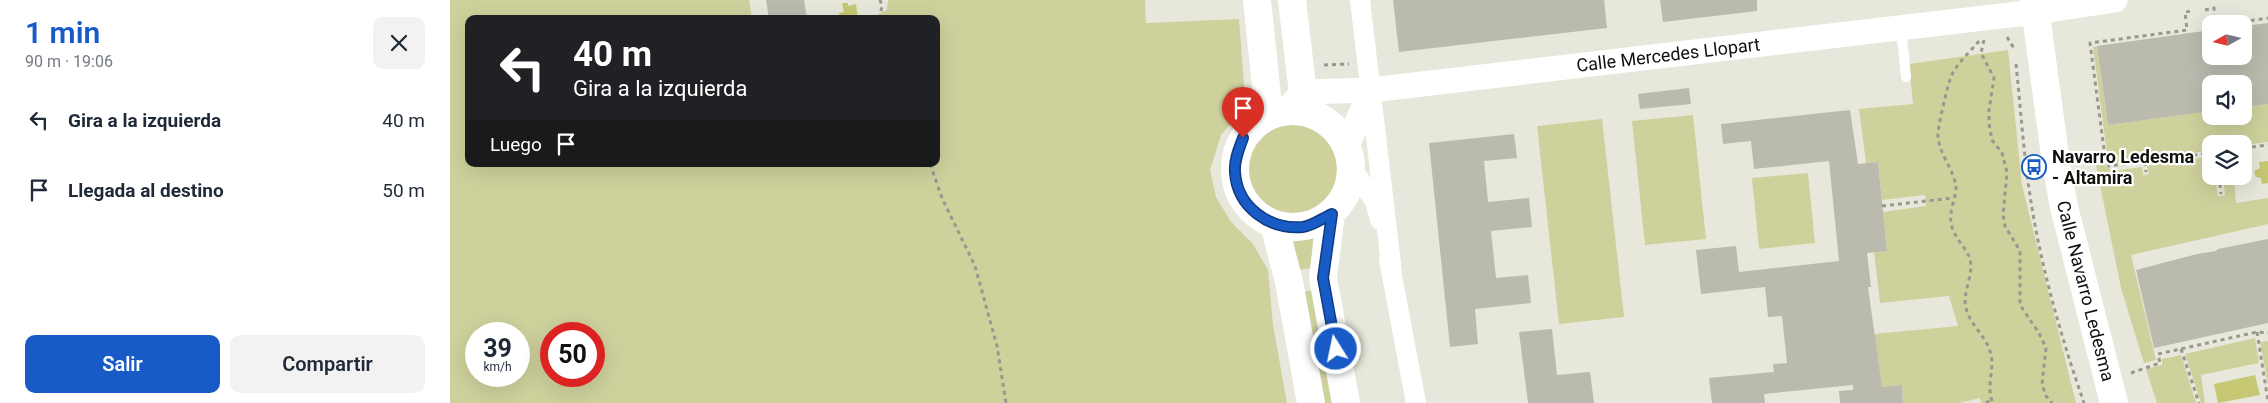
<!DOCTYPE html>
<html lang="es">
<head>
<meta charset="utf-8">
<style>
	body { margin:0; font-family:Roboto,sans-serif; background:#f2f2f3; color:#1f2937; height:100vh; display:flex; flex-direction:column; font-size:19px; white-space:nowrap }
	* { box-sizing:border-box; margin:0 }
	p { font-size:16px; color:#747a83 }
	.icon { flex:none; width:28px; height:28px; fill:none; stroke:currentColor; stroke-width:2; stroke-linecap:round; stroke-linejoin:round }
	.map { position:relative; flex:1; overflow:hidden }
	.sheet { display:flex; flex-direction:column; background:#fff; width:450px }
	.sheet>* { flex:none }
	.banner { position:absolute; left:15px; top:15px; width:475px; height:152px; border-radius:10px; box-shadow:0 5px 20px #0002; background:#202124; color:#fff; overflow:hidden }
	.needle { width:32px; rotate:262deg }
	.buttons { position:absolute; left:1752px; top:15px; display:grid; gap:10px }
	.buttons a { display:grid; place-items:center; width:50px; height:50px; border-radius:10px; background:#fff; box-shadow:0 5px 20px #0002; font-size:25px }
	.speed { position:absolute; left:15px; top:322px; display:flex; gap:10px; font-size:25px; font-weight:700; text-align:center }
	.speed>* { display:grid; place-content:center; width:65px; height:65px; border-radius:50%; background:#fff; box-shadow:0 5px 20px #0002; line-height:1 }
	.speed small { font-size:12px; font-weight:400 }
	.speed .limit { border:8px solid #d22; background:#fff; color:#111 }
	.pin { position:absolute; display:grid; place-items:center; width:42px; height:42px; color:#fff; margin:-51px -21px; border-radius:50% 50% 50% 0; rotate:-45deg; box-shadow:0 0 5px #0007 }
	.pin .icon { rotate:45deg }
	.me { position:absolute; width:55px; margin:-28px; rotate:350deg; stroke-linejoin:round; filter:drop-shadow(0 0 4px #0008) }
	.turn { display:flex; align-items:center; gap:18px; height:105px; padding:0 25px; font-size:22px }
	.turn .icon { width:65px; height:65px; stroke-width:2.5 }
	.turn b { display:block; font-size:35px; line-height:42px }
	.then { display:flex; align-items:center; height:48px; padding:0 25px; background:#0003; gap:10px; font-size:19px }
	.round { display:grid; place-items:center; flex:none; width:52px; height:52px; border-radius:10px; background:#f2f2f3 }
	.overview { display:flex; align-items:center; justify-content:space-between; height:85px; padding:0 25px }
	h1 { font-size:30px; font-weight:600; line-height:38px; color:#185bc6 }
	.cta { display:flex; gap:10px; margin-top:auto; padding:10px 25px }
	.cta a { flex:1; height:58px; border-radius:10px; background:#185bc6; color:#fff; font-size:20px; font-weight:600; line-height:58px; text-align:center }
	.cta a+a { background:#f2f2f3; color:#1f2937 }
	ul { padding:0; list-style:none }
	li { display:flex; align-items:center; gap:15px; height:70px; padding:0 25px }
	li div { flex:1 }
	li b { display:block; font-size:19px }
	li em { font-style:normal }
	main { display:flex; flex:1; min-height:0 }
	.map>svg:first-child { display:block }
	.green { fill:#ced19c; fill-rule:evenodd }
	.water { fill:#c6c873 }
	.building { fill:#babbae }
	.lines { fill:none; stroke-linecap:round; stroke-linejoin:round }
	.path { stroke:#98988e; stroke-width:3; stroke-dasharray:4 4; stroke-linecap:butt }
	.service { stroke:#fff; stroke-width:10 }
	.minor { stroke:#fff; stroke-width:20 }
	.tertiary { stroke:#fff; stroke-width:25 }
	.secondary { stroke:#fff; stroke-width:28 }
	.route-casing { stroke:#103b81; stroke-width:12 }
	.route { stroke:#185bc6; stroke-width:9 }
	.labels { text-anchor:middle; stroke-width:4.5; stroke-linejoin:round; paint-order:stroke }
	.street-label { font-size:18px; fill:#10100c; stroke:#fff }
	.poi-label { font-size:18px; font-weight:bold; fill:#10100c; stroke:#fff; text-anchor:start }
</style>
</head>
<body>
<main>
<section class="sheet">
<div class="overview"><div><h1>1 min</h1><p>90 m · 19:06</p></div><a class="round"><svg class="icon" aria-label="close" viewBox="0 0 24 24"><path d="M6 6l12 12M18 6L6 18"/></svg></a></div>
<ul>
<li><svg class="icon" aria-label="left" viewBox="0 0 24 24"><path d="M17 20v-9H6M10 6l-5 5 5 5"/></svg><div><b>Gira a la izquierda</b></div><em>40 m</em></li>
<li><svg class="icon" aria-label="arrive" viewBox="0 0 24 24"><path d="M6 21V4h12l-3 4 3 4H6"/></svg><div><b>Llegada al destino</b></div><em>50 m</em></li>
</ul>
<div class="cta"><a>Salir</a><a>Compartir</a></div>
</section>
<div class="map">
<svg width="1818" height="403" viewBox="0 0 1818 403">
	<rect width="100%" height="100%" fill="#e7e8db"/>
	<g class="green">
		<path d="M0,0h299l3,19h-283v145h467v-145h-68l19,-9 1,-10h257l1,23 93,-4 6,79 -9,20 -15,17 -11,35 6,27 15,25 22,22 15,26 5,55 14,78h-837zM26,334h43v42h-43zM101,334h43v42h-43z"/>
		<path d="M1647,46l11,79 103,-14v5h33v-9l24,-3v38l-24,3 -31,-2 -6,8 -60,8 -1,-6h-6l1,7 -30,3 -3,-2 -15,-114z"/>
		<path d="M1558,50l14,135 54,218h-95l-1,-5 -21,5h-56l-1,-18 -20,2 -8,-53 84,-8 -9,-30 -69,7 -6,-51 13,-2 -4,-38 43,-6 -1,-11 -43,5 -4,-38 -12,1 -7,-54 54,-5 -4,-40z"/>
		<path d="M1243,115l13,124 -61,6 -13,-124z"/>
		<path d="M1152,119l22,198 -65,7 -22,-198z"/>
		<circle cx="842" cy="170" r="45"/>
		<path d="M1757,157l4,4v15h4l3,20 7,-1 -2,-19h11l2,27 32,-5v26l-137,31 25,105 -12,3 -23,-75 -25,-123 8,-1 8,7 30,-4 1,8 6,-1 -2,-8z"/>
		<path d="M1358,173l7,70 -56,6 -7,-71z"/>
		<path d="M863,238l-2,30 -12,2 -8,-28z"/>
		<path d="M863,290l23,113h-11l-22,-111z"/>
		<path d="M1805,338l4,25 -58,12 4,28h-4l-16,-49z"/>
		<path d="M1818,341v44l-8,-43z"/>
		<path d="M1731,355l15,48h-39l-11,-34 16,-4v-6z"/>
	</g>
	<g class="water">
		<path d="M392,3h6v3l8,-2 2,15h-18l-1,-6 5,-1z"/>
		<path d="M1818,161v22l-6,1 -1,-6 -5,-1 -2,-6 6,-3 -1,-6z"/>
		<path d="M1805,375l5,20 -42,8 -4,-19z"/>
	</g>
	<g class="building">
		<path d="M316,0h38l3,19h-38z"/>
		<path d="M943,0h211l3,28 -208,24z"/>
		<path d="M1210,0h97v11l-94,11z"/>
		<path d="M1818,23v81l-24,3v-23h-33v27l-103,14 -11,-79 114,-16v26h33v-30z"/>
		<path d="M1239,88l2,16 -51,5 -2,-15z"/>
		<path d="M1400,110l8,54 20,-2 9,89 -20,2 4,34h-3l14,100 20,-2 1,18h-63l-1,-12 14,-1v-5l-89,9 1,9h-53l-3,-25 65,-6 -1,-8 14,-1 -5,-47 -14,1 -3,-30 -64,7 -5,-44 40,-4 3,26 100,-11 -10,-100 -75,8 -3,-28 -28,3 -2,-20z"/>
		<path d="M1064,134l3,24 -33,3 4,41 41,-4 3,29 -41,4 5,47 32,-3 3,28 -56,6 3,35 -28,3 -21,-204z"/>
		<path d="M1818,239v84l-114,25 -18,-78 61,-16 19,-3 2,-2z"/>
		<path d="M1102,329l5,46 33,-3 4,31h-66l-9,-71z"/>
	</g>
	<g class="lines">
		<g class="path">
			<path d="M1755,10l9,-2 1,16"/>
			<path d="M429,19l3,-13 -2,-6"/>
			<path d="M1777,24l41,-6"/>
			<path d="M1557,37l8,13"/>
			<path d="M1534,40l-3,13 13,25 -5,32v14l3,16 10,13 5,19 -4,43 2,11 15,25v54l19,28 7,15 -4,36 4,12 6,7"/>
			<path d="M1529,41c-9,11 -23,23 -28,36 -3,7 -14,52 -13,59 1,18 15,32 18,50 1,10 -7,23 -5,37 3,16 16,25 19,36 4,17 -8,33 -4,49 4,17 19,27 24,43 6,17 -5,35 3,52"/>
			<path d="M1566,64c5,48 8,96 16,144 11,66 30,132 52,195"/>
			<path d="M874,65l25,-1"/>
			<path d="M1761,148v8"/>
			<path d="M1794,148l24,-3"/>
			<path d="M1694,154l2,18"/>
			<path d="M1655,157l-15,-114 97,-13 -2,-18 8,-1"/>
			<path d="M1630,160l25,-3 4,9 101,-13"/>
			<path d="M480,164l12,34 33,68 22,80 9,57"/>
			<path d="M1769,176l2,18"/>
			<path d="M1432,206l71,-8"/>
			<path d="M1807,332l11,69"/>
			<path d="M1731,349l18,54"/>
			<path d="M1681,373l29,-10 -2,-9 99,-22 11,1"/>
			<path d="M1536,403l5,-3"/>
		</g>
		<path class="service" d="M1451,28l5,49"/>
		<g class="minor">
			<path d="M910,0l32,273"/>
			<path d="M902,169l23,32 5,19"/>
			<path d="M939,260l27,143"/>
		</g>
		<g class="tertiary">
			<path id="s1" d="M836,110l17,-18 68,-2 664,-78 80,-12"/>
			<path d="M897,146l24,-56"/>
		</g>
		<g class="secondary">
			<path d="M807,0l12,115"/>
			<path d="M842,0l13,111"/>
			<path id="s2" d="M1584,0l22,163 8,44 50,196"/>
			<circle cx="843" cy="169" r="58"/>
			<path d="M881,214l-8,64 23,125"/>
			<path d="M824,224l15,58 22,121"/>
		</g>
	</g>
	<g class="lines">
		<defs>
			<path id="route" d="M793,138c-4,11 -9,22 -8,34 2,35 34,58 68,55 9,-1 20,-9 29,-13l-9,64 13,71"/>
		</defs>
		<use href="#route" class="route-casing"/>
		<use href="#route" class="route"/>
	</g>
	<defs>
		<symbol id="bus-ring" viewBox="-11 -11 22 22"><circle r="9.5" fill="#fff" stroke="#185bc6" stroke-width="1.5"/><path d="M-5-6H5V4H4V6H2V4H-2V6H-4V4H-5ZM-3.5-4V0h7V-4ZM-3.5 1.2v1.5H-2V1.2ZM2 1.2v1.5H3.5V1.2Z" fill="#185bc6"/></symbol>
	</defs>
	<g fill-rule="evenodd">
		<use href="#bus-ring" x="1570" y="153" width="28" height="28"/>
	</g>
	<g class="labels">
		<g class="street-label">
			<text dy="6" stroke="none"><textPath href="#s1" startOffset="392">Calle Mercedes Llopart</textPath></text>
			<text dy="6" stroke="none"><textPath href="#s2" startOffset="296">Calle Navarro Ledesma</textPath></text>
		</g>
		<g class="poi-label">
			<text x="1602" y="163">Navarro Ledesma<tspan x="1602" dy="21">- Altamira</tspan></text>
		</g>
	</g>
</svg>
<div class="buttons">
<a><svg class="needle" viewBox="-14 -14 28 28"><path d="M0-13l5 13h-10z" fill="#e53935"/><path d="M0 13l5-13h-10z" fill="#747a83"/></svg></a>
<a><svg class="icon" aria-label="sound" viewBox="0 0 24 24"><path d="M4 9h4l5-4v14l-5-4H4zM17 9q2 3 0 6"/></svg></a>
<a><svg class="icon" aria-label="layers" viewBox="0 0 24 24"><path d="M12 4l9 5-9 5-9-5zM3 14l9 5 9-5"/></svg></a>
</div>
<div class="speed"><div>39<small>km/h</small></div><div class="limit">50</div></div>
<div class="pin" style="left:793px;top:138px;background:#d93025"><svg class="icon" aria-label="arrive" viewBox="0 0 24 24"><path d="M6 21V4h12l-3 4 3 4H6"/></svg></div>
<svg class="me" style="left:886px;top:349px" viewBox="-20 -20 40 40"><circle r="17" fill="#185bc6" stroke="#fff" stroke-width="3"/><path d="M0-11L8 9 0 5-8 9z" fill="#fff"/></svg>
<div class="banner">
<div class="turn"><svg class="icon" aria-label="left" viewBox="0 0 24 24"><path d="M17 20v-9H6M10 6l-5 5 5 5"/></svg><div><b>40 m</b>Gira a la izquierda</div></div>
<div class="then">Luego<svg class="icon" aria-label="arrive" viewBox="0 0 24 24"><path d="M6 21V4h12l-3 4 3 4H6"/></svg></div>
</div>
</div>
</main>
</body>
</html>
